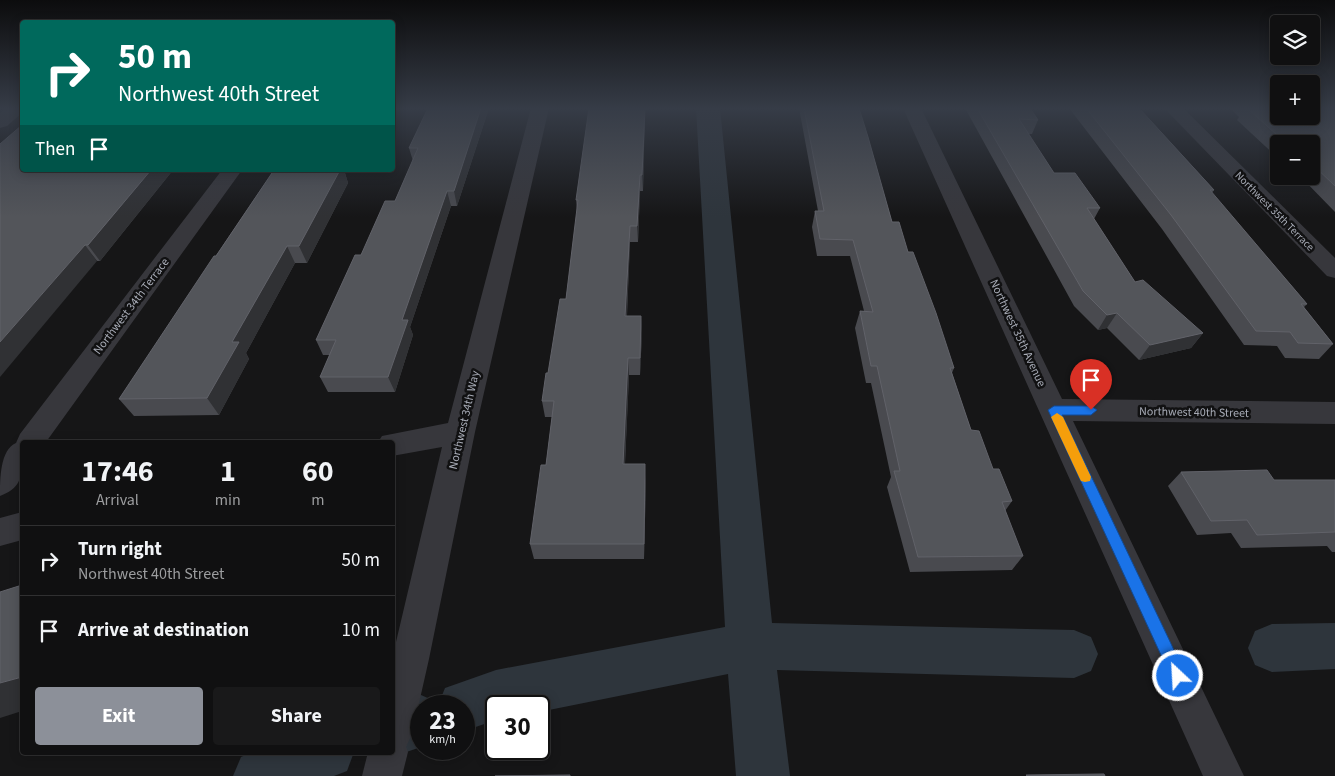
<!DOCTYPE html>
<html lang="en">
<head>
<meta charset="utf-8">
<style>
	body { margin:0; font-family:"Source Sans 3",sans-serif; background:#19191a; color:#f1f3f6; height:100vh; display:flex; flex-direction:column; font-size:19px; white-space:nowrap }
	* { box-sizing:border-box; margin:0 }
	p { font-size:16px; color:#9c9d9f }
	.icon { flex:none; width:28px; height:28px; fill:none; stroke:currentColor; stroke-width:2; stroke-linecap:round; stroke-linejoin:round }
	.map { position:relative; flex:1; overflow:hidden }
	.side { position:absolute; left:20px; top:440px; width:375px; height:315px; display:flex; flex-direction:column; background:#101011; border-radius:5px; box-shadow:0 2px 12px #0003,0 0 0 1px #303031 }
	.side>* { flex:none }
	.guide { position:absolute; left:20px; top:20px; width:375px; height:152px; border-radius:5px; box-shadow:0 2px 12px #0003,0 0 0 1px #303031; background:#00695c; color:#fff; overflow:hidden }
	.tools { position:absolute; left:1270px; top:15px; display:grid; gap:10px }
	.tools a { display:grid; place-items:center; width:50px; height:50px; border-radius:5px; background:#101011; box-shadow:0 2px 12px #0003,0 0 0 1px #303031; font-size:25px }
	.speed { position:absolute; left:410px; top:695px; display:flex; gap:10px; font-size:25px; font-weight:700; text-align:center }
	.speed>* { display:grid; place-content:center; width:65px; height:65px; border-radius:50%; background:#101011; box-shadow:0 2px 12px #0003,0 0 0 1px #303031; line-height:1 }
	.speed small { font-size:12px; font-weight:400 }
	.speed .limit { border:2px solid #111; border-radius:8px; background:#fff; color:#111 }
	.pin { position:absolute; display:grid; place-items:center; width:42px; height:42px; color:#fff; margin:-51px -21px; border-radius:50% 50% 50% 0; rotate:-45deg; box-shadow:0 0 5px #0007 }
	.pin .icon { rotate:45deg }
	.me { position:absolute; width:55px; margin:-28px; rotate:335deg; stroke-linejoin:round; filter:drop-shadow(0 0 4px #0008) }
	.turn { display:flex; align-items:center; gap:18px; height:105px; padding:0 15px; font-size:22px }
	.turn .icon { width:65px; height:65px; stroke-width:2.5 }
	.turn b { display:block; font-size:35px; line-height:42px }
	.then { display:flex; align-items:center; height:48px; padding:0 15px; background:#0003; gap:10px; font-size:19px }
	.eta { display:flex; justify-content:space-evenly; align-items:center; height:85px; text-align:center }
	.eta b { font-size:30px; font-weight:700; line-height:35px }
	.primary-button { display:flex; gap:10px; margin-top:auto; padding:10px 15px }
	.primary-button a { flex:1; height:58px; border-radius:5px; background:#8c9099; color:#fff; font-size:20px; font-weight:700; line-height:58px; text-align:center }
	.primary-button a+a { background:#19191a; color:#f1f3f6 }
	ul { padding:0; list-style:none }
	li { display:flex; align-items:center; gap:15px; height:70px; padding:0 15px; border-top:1px solid #303031 }
	li div { flex:1 }
	li b { display:block; font-size:19px }
	li em { font-style:normal }
	.map>svg:first-child { display:block }
	.lines { fill:none; stroke-linecap:round; stroke-linejoin:round }
	.canal { fill:#2e353c; fill-rule:evenodd }
	.street { fill:#37373c; fill-rule:evenodd }
	.wall { fill:#494a4f }
	.shaded-wall { fill:#303134 }
	.building { fill:#53555a; stroke:#616269 }
	.route { fill:#1a73e8; stroke:#114b97 }
	.slow { fill:#f59e0b }
	.labels { text-anchor:middle; stroke-width:5; stroke-linejoin:round; paint-order:stroke }
	.far-street-label { font-size:11px; fill:#a8acb7; stroke:#111112 }
	.street-label { font-size:12px; fill:#a8acb7; stroke:#111112 }
</style>
</head>
<body>
<div class="map">
<svg width="1335" height="776" viewBox="0 0 1335 776">
	<rect width="100%" height="100%" fill="#161617"/>
	<g class="lines">
		<g class="canal">
			<path d="M696,108h24l52,515 302,7 17,7 7,17 -7,17 -17,7 -297,-8 13,106h-54l-8,-102 -189,38v-6h-43v14l-32,11v-25h-43v41l-29,10 -10,-5h10v-47l29,-10 18,8 6,-15 51,-18 229,-43z"/>
			<path d="M1335,623v46l-63,3 -17,-7 -7,-17 7,-17 17,-7z"/>
			<path d="M252,752h102l-7,19 -13,5h-101l8,-19z"/>
		</g>
		<g class="street">
			<path d="M6,108h16v5l-15,13 -7,2v-15z"/>
			<path d="M531,108h18l-74,324 -46,227 -17,75 -6,13 2,5 -6,24h-40l6,-24h24v-93l50,-212 -50,9v-14h-14l4,-6 66,-13z"/>
			<path d="M903,108h18l141,291 273,3v22l-262,-3 171,355h-41z"/>
			<path d="M1164,108h19l152,150v20l-8,-2z"/>
			<path d="M222,170h20l-196,272h-24c0,24 5,45 -22,54 0,-17 0,-46 16,-53l4,-9z"/>
			<path d="M22,512v28l-22,6v-28z"/>
		</g>
	</g>
	<g class="wall">
		<path d="M489,108l-32,98h-6l-41,121 3,8 -18,57h-67l-8,-15 10,-22h-7l-7,-15 45,-85 34,-54 18,-40 -4,-13z"/>
		<path d="M645,108l-2,83h-3l-2,51h-8l-3,74h14l1,17 -2,42h-11l-4,89 21,17 -2,78h-110l-4,-15 16,-79 6,-48h-7l-3,-16 24,-102 11,-87 -1,-12z"/>
		<path d="M799,108h60l33,114 16,30 46,116 -2,5 19,57 22,39 19,32 -7,10 18,45 -11,14 -102,2 -23,-85 4,-10 -20,-94h-5l-11,-55 5,-17h4l-14,-55h-33l-5,-29 3,-16h3z"/>
		<path d="M965,108h65l8,12 -6,14h-4l26,39 46,35 -6,11 41,63 68,51 -12,15 -52,12 -32,-32 -9,2 -24,-24z"/>
		<path d="M1069,108h70l75,82 -2,3 95,111 -3,3 29,37 -14,15 -34,-1 -8,-12 -33,-1 -82,-116z"/>
		<path d="M1230,108h105v104l-35,-36h11v-32h-32v15l-42,-39 2,-3z"/>
		<path d="M0,144l173,26 -73,91h-3z"/>
		<path d="M274,170h73l-2,3 3,10 -41,80h-12l-49,90 3,6 -30,56 -85,1 -15,-17z"/>
		<path d="M1181,472l93,8h61v72h-3l-5,-6 -86,2 -10,-15 -34,2 -29,-49z"/>
	</g>
	<g class="shaded-wall">
		<path d="M481,108h8l-32,98 -3,-15z"/>
		<path d="M645,108l-2,83 -1,-16z"/>
		<path d="M151,170h22l-73,91 -12,-16z"/>
		<path d="M335,170h12l-2,3 3,10 -41,80 -8,-17z"/>
		<path d="M640,175v16l-2,51 -1,-16z"/>
		<path d="M447,191l4,15 -41,121 3,8 -18,57 -7,-15 14,-57z"/>
		<path d="M630,226v16l-4,91 -1,-17z"/>
		<path d="M85,245l12,16 -97,116v-35z"/>
		<path d="M287,246l8,17 -49,90 3,6 -30,56 -12,-17 25,-56z"/>
		<path d="M1117,313l-10,15 -9,2 9,-15z"/>
		<path d="M641,316l1,17 -2,42v-17z"/>
		<path d="M1203,333l-12,15 -52,12 11,-15z"/>
		<path d="M628,358l1,17 -5,106 -1,-17z"/>
		<path d="M645,464l1,17 -2,78v-15z"/>
		<path d="M22,677v34l-22,7v-35z"/>
	</g>
	<g class="building">
		<path d="M428,108h53l-27,83h-7l-45,129h6l-20,57h-68l16,-37h-20l39,-85h6l24,-54h10l23,-53h-9z"/>
		<path d="M589,108h56l-3,67h-2l-3,51h-7l-5,90h16l-1,42h-12l-5,106h22l-1,80h-114l11,-79h5l8,-64h-12l4,-28h2l12,-74h6l12,-99h-2z"/>
		<path d="M804,108h55l9,29 24,85h7l9,30h5l23,61 18,55h-4l21,62 8,1 14,38h6l13,32 -10,1 21,54 -105,1 -24,-86h6l-23,-105h-6l-11,-55 13,1 -20,-72 -33,-1 -5,-28h9z"/>
		<path d="M977,108h53l8,12 -19,-1 35,54h21l25,35h-13l48,74 8,-2 60,53 -53,12 -33,-32 -10,2 -24,-24z"/>
		<path d="M1086,108h53l75,82h-4l97,114h-6l32,40 -35,-1 -8,-11 -34,-1 -85,-116z"/>
		<path d="M1247,108h32v8h32v-8h24v78l-24,-23v-19h-24z"/>
		<path d="M22,125v45h129l-63,75h-3l-85,97v-198z"/>
		<path d="M274,170h66l-41,76h-12l-55,96h7l-32,56 -88,1 95,-143h2z"/>
		<path d="M1267,470l7,10h61v52l-78,3 -10,-15 -36,1 -30,-49z"/>
		<path d="M22,585v92l-22,6v-91z"/>
		<path d="M1104,774l1,2h-78l-1,-1z"/>
		<path d="M570,775v1h-75z"/>
	</g>
	<linearGradient id="sky" x2="0" y2="1"><stop stop-color="#0c0c0d"/><stop offset="0.5" stop-color="#363c47"/><stop offset="1" stop-color="#363c47" stop-opacity="0"/></linearGradient>
	<rect width="1335" height="217" fill="url(#sky)"/>
	<path class="route" d="M1054,406h37l6,4 -6,5h-29l122,256 2,5 -2,5 -6,3 -5,-3 -125,-271z"/>
	<path class="slow" d="M1057,413l6,4 28,60 -1,4 -5,1 -4,-1 -2,-4 -28,-60z"/>
	<g class="labels">
		<g class="far-street-label">
			<text transform="translate(1275 211) rotate(45)" y="4">Northwest 35th Terrace</text>
		</g>
		<g class="street-label">
			<text transform="translate(131 306) rotate(-53)" y="4">Northwest 34th Terrace</text>
			<text transform="translate(1018 333) rotate(65)" y="4">Northwest 35th Avenue</text>
			<text transform="translate(1194 412) rotate(1)" y="4">Northwest 40th Street</text>
			<text transform="translate(464 420) rotate(-77)" y="4">Northwest 34th Way</text>
		</g>
	</g>
</svg>
<div class="tools">
<a><svg class="icon" aria-label="layers" viewBox="0 0 24 24"><path d="M12 4l9 5-9 5-9-5zM3 14l9 5 9-5"/></svg></a>
<a>+</a>
<a>−</a>
</div>
<div class="speed"><div>23<small>km/h</small></div><div class="limit">30</div></div>
<div class="pin" style="left:1091px;top:410px;background:#d93025"><svg class="icon" aria-label="arrive" viewBox="0 0 24 24"><path d="M6 21V4h12l-3 4 3 4H6"/></svg></div>
<svg class="me" style="left:1178px;top:676px" viewBox="-20 -20 40 40"><circle r="17" fill="#1a73e8" stroke="#fff" stroke-width="3"/><path d="M0-11L8 9 0 5-8 9z" fill="#fff"/></svg>
<div class="guide">
<div class="turn"><svg class="icon" aria-label="right" viewBox="0 0 24 24"><path d="M7 20v-9h11M14 6l5 5-5 5"/></svg><div><b>50 m</b>Northwest 40th Street</div></div>
<div class="then">Then<svg class="icon" aria-label="arrive" viewBox="0 0 24 24"><path d="M6 21V4h12l-3 4 3 4H6"/></svg></div>
</div>
<section class="side">
<div class="eta">
<div><b>17:46</b><p>Arrival</p></div>
<div><b>1</b><p>min</p></div>
<div><b>60</b><p>m</p></div>
</div>
<ul>
<li><svg class="icon" aria-label="right" viewBox="0 0 24 24"><path d="M7 20v-9h11M14 6l5 5-5 5"/></svg><div><b>Turn right</b><p>Northwest 40th Street</p></div><em>50 m</em></li>
<li><svg class="icon" aria-label="arrive" viewBox="0 0 24 24"><path d="M6 21V4h12l-3 4 3 4H6"/></svg><div><b>Arrive at destination</b></div><em>10 m</em></li>
</ul>
<div class="primary-button"><a>Exit</a><a>Share</a></div>
</section>
</div>
</body>
</html>
